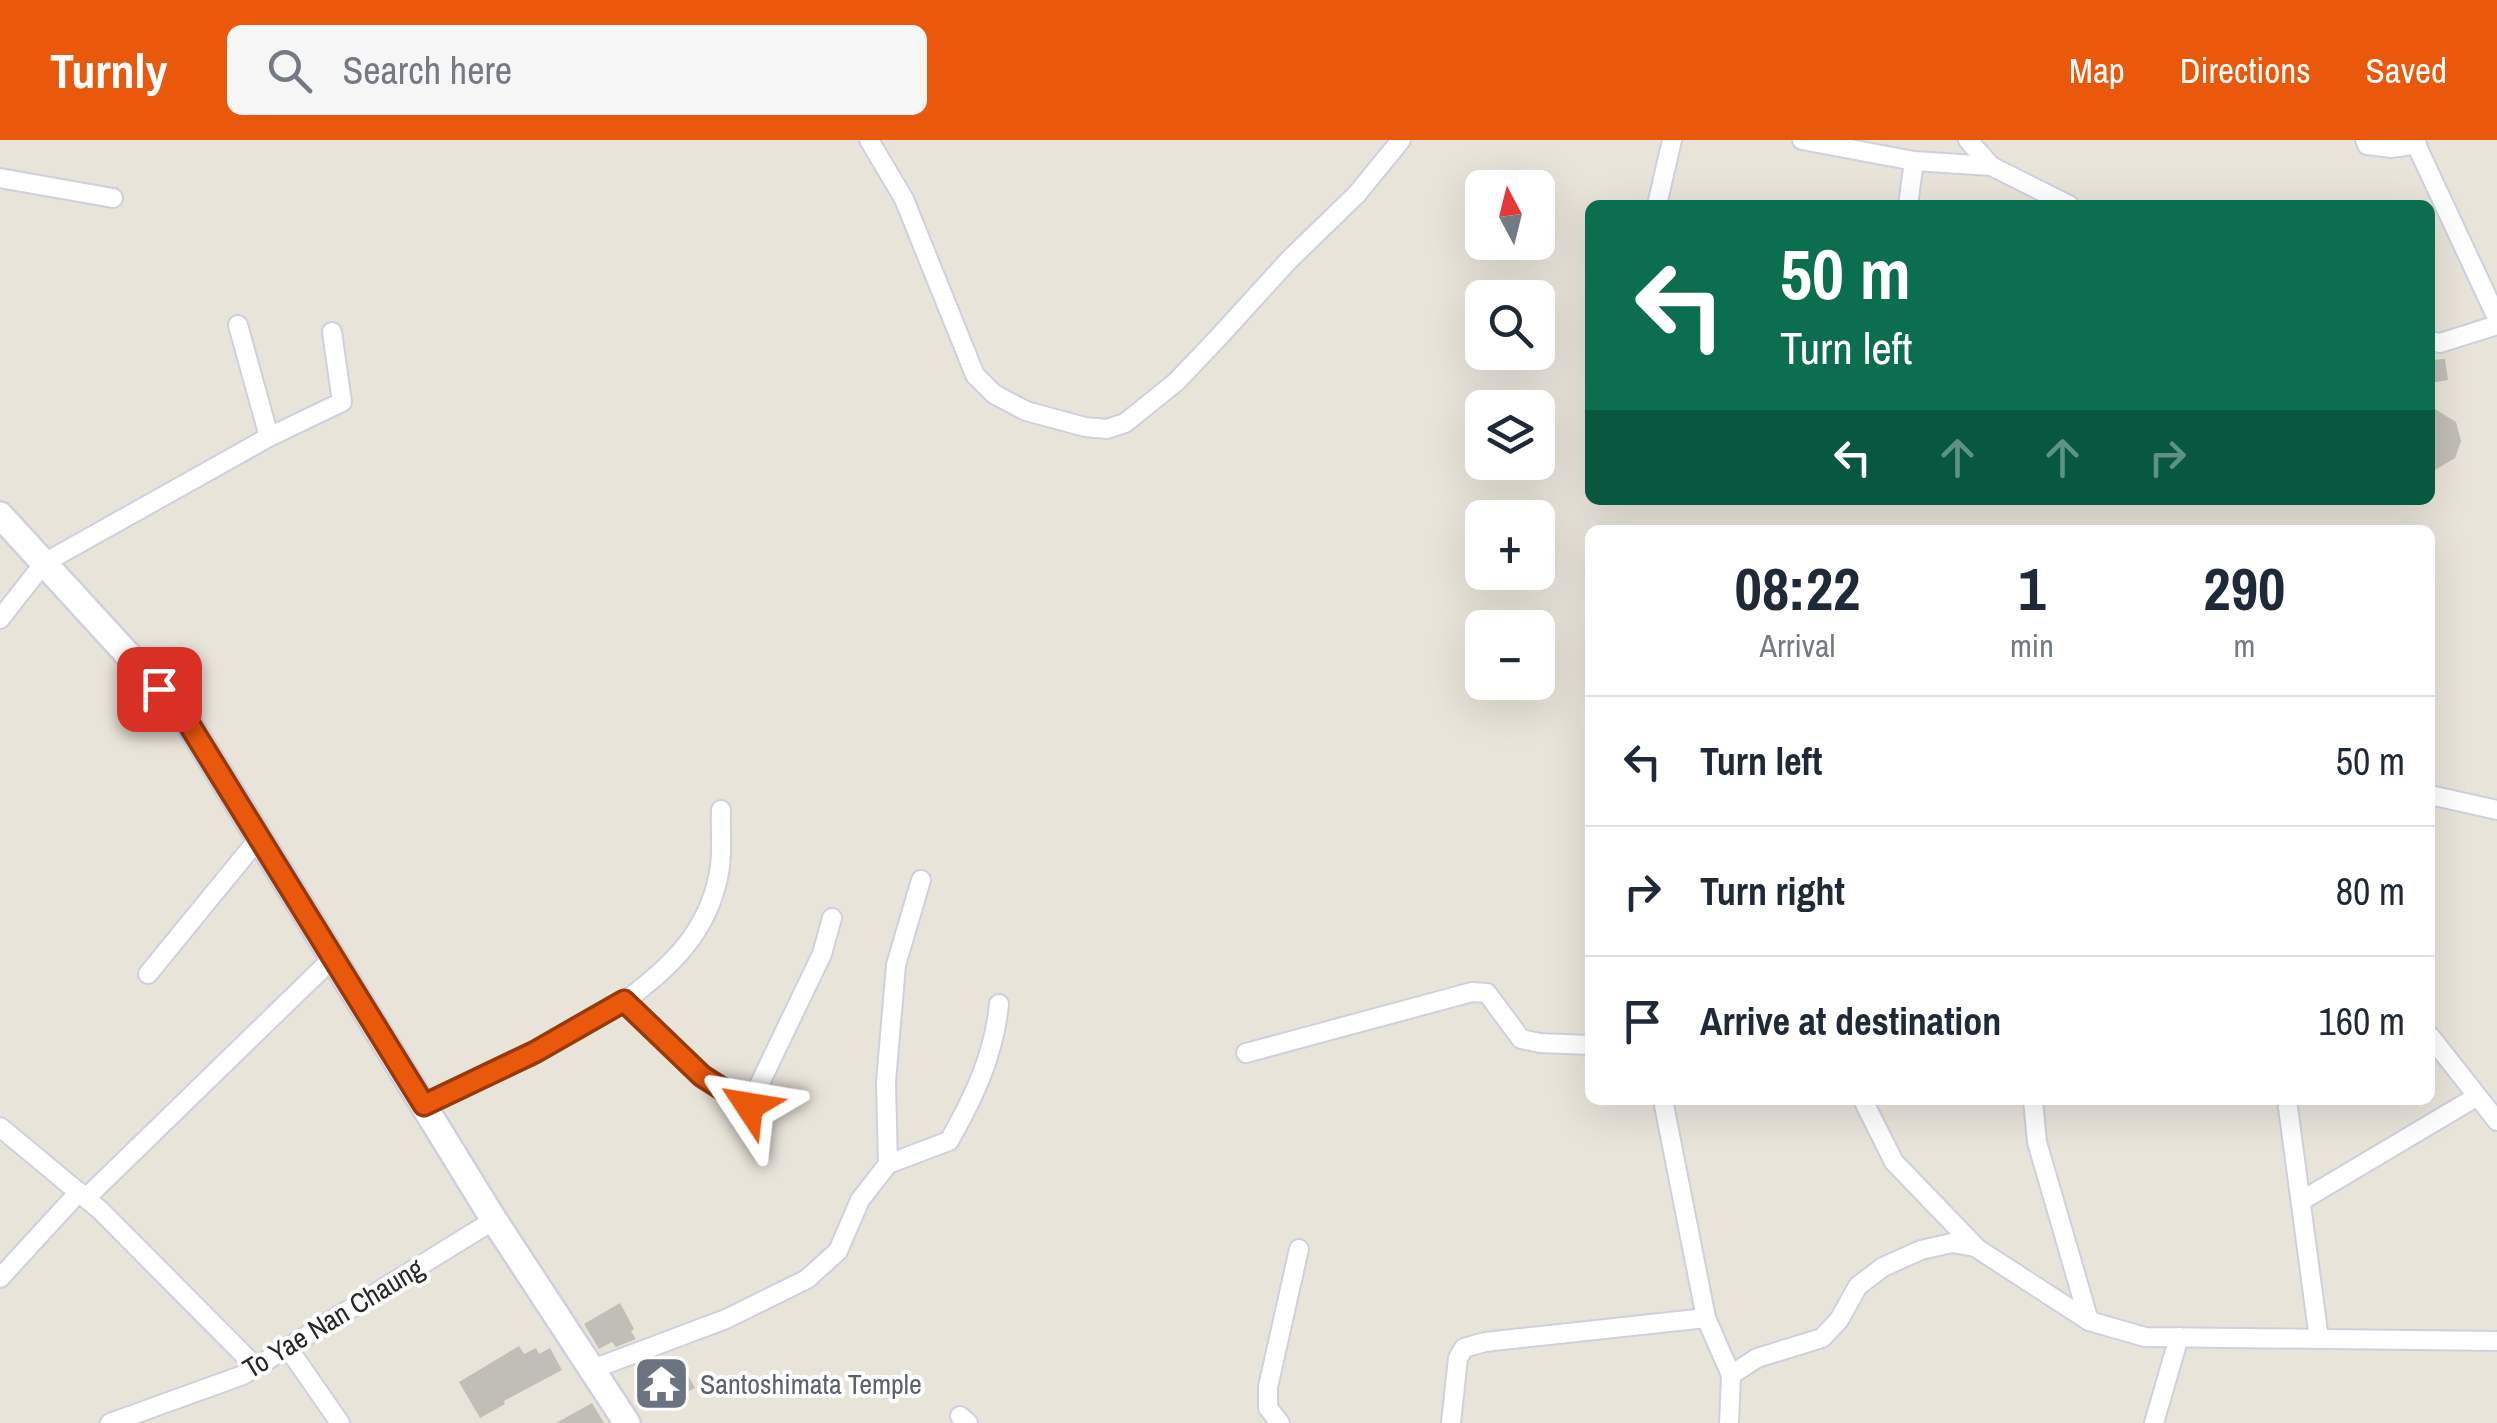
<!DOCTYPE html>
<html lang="en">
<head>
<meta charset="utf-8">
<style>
	body { margin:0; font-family:"Archivo Narrow",sans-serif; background:#f6f6f7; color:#1f2937; height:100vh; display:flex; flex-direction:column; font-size:38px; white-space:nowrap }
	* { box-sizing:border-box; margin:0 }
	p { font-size:32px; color:#747a83 }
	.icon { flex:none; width:55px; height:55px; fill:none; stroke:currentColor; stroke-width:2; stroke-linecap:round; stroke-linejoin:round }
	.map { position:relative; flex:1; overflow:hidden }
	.panel { position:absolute; left:1585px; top:385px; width:850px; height:580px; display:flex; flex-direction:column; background:#fff; border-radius:15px; box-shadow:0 10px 40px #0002 }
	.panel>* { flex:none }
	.banner { position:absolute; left:1585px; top:60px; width:850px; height:305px; border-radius:15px; box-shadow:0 10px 40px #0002; background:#0b6e4f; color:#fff; overflow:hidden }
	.needle { width:65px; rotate:353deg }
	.buttons { position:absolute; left:1465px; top:30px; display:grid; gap:20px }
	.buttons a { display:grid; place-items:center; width:90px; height:90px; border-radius:15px; background:#fff; box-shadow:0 10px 40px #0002; font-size:50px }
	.pin { position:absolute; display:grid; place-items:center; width:85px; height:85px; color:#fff; margin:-42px; border-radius:20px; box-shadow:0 5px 15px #0006 }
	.me { position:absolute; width:110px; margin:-55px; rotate:303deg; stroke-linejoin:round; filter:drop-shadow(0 0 8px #0008) }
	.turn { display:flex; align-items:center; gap:35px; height:210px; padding:0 30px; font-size:45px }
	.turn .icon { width:130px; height:130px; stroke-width:2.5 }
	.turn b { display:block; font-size:70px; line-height:85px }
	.lanes { display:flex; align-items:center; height:95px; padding:0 30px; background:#0003; justify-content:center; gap:50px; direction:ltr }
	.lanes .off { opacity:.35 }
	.eta { display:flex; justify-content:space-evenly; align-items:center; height:170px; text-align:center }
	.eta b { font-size:60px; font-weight:700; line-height:70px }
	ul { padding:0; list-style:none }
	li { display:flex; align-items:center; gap:30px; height:130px; padding:0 30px; border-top:2px solid #e0e1e3 }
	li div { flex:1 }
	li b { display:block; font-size:38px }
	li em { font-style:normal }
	header { display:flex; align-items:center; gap:60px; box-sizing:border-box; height:140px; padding:0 50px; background:#ea580c; color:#fff }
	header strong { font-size:48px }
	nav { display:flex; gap:55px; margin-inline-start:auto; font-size:35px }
	.search { width:700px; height:90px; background:#f6f6f7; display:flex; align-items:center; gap:25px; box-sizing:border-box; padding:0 35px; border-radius:15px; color:#747a83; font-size:38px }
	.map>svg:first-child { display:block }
	.building { fill:#c0beb7 }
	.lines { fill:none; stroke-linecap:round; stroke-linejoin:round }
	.street-casing { stroke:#cfd0de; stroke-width:22 }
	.secondary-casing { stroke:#cfd0de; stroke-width:30 }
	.street { stroke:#fff; stroke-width:18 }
	.secondary { stroke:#fff; stroke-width:25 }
	.route-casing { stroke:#983908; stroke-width:25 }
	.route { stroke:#ea580c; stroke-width:18 }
	.labels { text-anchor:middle; stroke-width:8; stroke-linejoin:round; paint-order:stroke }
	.street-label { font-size:28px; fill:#272727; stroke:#fff }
	.worship-label { font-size:28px; fill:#5b616d; stroke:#fff; text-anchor:start }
</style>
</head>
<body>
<header>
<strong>Turnly</strong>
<div class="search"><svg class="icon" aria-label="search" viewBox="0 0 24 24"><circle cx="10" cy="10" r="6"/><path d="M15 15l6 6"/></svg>Search here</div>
<nav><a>Map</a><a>Directions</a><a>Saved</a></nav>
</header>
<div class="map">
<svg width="2497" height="1283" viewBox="0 0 2497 1283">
	<rect width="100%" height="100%" fill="#e8e4da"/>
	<g class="building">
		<path d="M2445,219l3,21 -18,3v-23z"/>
		<path d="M2430,266l26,16 5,19 -6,17 -25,15z"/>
		<path d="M620,1163l14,26 -3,2 5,8 -20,8 -4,-5 -13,7 -15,-25z"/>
		<path d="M519,1206l5,8 12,-6 3,6 11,-6 12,22 -58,31 1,3 -25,14 -21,-36z"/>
		<path d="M685,1230l10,18 -26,14 -10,-18z"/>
		<path d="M592,1263l12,20h-48z"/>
	</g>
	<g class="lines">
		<defs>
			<g id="street">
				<path d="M869,0l35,59 71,176 19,19 32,17 59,16 22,2 18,-6 51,-41 41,-43 71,-78 69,-67 44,-54"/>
				<path d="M1802,0l112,21 77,5"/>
				<path d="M1968,0l23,26 78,39"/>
				<path d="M2365,0l2,5 25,3 25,-4"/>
				<path d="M2414,0l83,178"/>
				<path d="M0,38l113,20"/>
				<path d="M1657,65l15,-65"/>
				<path d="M1908,65l6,-44"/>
				<path d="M2430,201l10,2 57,-18"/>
				<path d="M269,297l73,-35 -10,-70"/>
				<path d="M0,479l44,-56 225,-126 -31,-112"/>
				<path d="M2430,655l67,15"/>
				<path d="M148,834l112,-137"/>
				<path d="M625,861c46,-34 83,-69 94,-128 4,-20 1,-43 2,-63"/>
				<path d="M2430,896l67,85"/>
				<path d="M1246,913l226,-61 15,1 34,46 19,4 50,2"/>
				<path d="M1663,960l43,218 25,57"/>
				<path d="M1863,960l31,62 81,84"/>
				<path d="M2033,960l4,42 52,179"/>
				<path d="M2287,960l32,239"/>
				<path d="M424,965l111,-53 90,-51 76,74 48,31 73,-152 10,-36"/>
				<path d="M0,987l100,83 156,157"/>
				<path d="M888,1024l-2,-82 10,-117 25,-85"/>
				<path d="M86,1058l247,-240"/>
				<path d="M2301,1061l175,-104"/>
				<path d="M0,1138l79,-86"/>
				<path d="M288,1208l52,75"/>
				<path d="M593,1229l133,-50 81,-40 31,-28 22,-51 28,-36 61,-23c25,-44 45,-86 50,-137"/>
				<path d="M960,1276l8,7"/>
				<path d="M110,1283l133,-48 251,-155"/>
				<path d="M1280,1283l-12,-15v-21l31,-138"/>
				<path d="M1451,1283l7,-65 6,-10 21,-6 221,-24"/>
				<path d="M1729,1283l2,-48 26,-17 65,-20 17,-18 19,-34 25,-19 38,-17 31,-7 23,4 114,74 56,16 352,4"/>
				<path d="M2154,1283l25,-86"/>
			</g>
			<path id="secondary" d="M0,375l184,201 310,504 133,203"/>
		</defs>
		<use href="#street" class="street-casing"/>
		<use href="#secondary" class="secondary-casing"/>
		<use href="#street" class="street"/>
		<use href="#secondary" class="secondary"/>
	</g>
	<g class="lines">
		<defs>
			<path id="route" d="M159,549l25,27 240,389 111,-53 89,-51 78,75 47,30"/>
		</defs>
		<use href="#route" class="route-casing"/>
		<use href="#route" class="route"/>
	</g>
	<defs>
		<symbol id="temple-square" viewBox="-11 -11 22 22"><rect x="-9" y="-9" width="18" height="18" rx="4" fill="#6b7280" stroke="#fff"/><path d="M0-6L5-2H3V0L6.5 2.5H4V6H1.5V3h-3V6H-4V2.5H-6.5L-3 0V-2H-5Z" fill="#fff"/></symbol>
	</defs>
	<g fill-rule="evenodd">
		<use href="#temple-square" x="630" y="1212" width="63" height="63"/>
	</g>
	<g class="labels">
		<g class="street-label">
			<text transform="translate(333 1178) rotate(-31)" y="10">To Yae Nan Chaung</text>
		</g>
		<g class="worship-label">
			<text x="700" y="1254">Santoshimata Temple</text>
		</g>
	</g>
</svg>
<div class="buttons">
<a><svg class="needle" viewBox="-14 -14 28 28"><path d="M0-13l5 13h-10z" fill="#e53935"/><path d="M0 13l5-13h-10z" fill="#747a83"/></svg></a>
<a><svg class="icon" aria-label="search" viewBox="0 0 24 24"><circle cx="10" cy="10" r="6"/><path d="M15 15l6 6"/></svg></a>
<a><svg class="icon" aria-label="layers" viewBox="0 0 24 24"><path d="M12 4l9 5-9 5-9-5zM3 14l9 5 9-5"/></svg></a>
<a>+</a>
<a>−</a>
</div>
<div class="pin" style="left:159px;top:549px;background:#d93025"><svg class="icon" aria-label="arrive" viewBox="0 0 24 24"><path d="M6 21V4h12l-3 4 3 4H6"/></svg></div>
<svg class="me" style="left:749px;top:966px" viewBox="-20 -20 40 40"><path d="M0-17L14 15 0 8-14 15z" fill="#ea580c" stroke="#fff" stroke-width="4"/></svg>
<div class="banner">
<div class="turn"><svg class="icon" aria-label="left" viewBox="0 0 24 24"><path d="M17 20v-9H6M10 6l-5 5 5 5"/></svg><div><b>50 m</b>Turn left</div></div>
<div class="lanes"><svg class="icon" aria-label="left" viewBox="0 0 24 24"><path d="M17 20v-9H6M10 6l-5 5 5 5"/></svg><svg class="icon off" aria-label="ahead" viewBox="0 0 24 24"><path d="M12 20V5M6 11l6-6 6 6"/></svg><svg class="icon off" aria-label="ahead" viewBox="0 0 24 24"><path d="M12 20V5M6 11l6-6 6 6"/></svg><svg class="icon off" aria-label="right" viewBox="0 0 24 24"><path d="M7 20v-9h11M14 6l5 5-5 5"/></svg></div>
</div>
<section class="panel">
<div class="eta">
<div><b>08:22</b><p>Arrival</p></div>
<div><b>1</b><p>min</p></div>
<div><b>290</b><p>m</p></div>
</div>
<ul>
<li><svg class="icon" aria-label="left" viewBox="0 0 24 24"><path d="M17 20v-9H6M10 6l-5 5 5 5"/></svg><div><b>Turn left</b></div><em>50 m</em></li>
<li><svg class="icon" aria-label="right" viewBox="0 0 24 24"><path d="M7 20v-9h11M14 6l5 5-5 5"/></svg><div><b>Turn right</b></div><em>80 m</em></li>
<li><svg class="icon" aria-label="arrive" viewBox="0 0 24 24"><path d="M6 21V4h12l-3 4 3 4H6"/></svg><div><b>Arrive at destination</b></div><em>160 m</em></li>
</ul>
</section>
</div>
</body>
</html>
